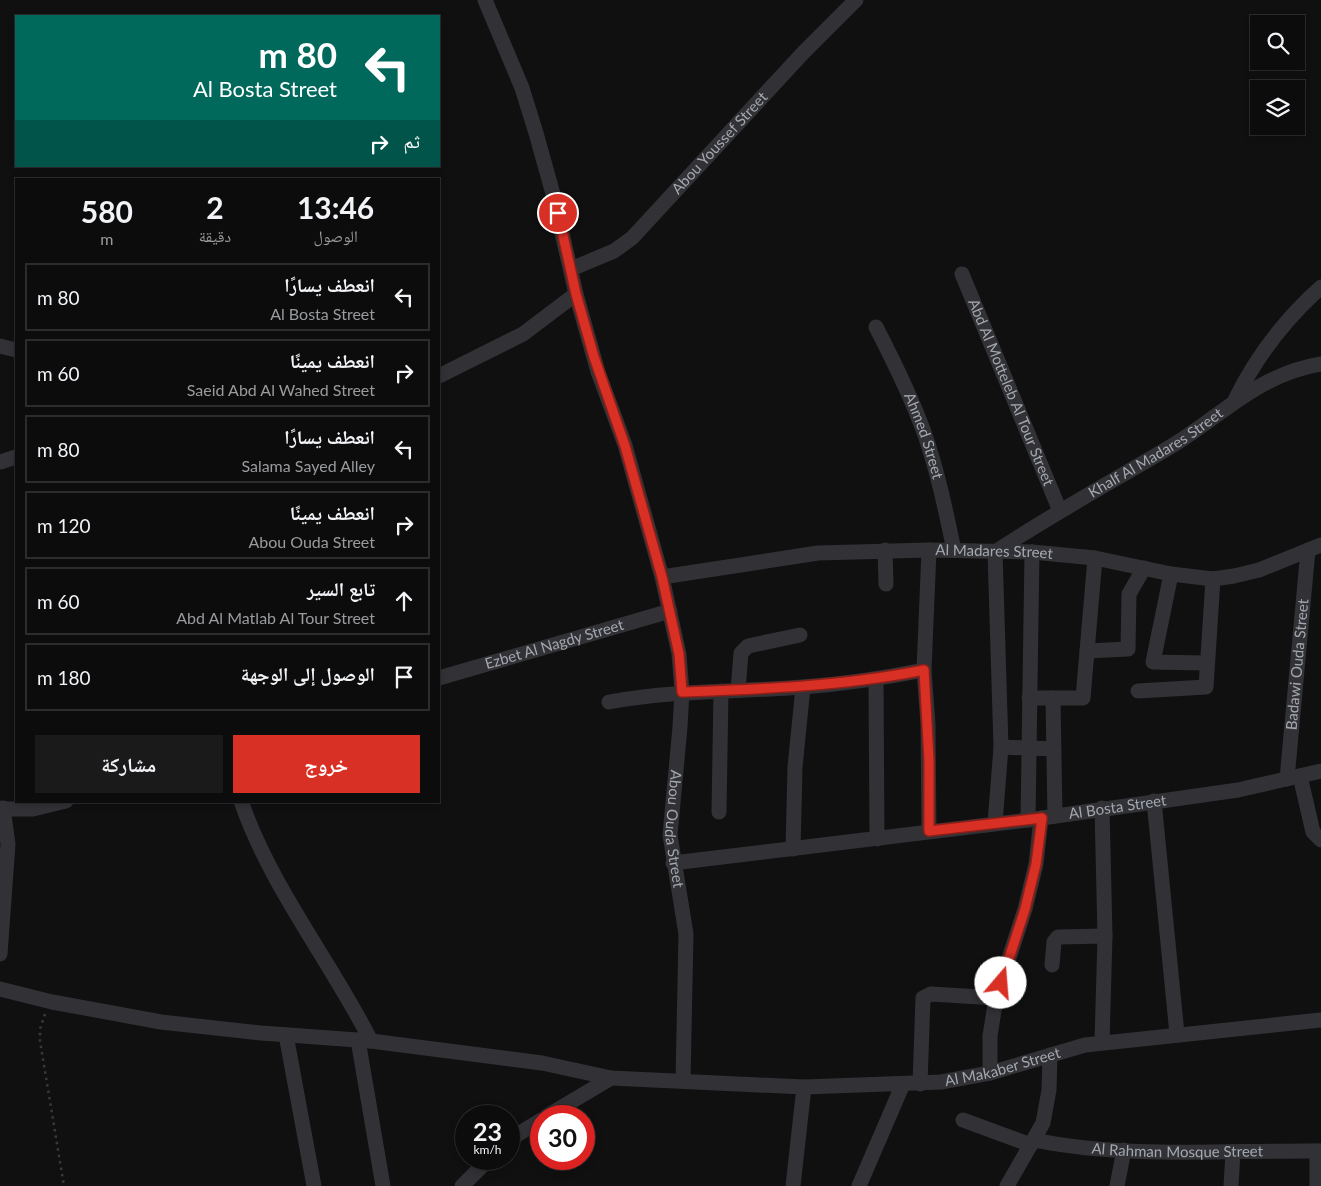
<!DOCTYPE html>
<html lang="ar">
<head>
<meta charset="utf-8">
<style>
	body { margin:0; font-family:Lato,"Noto Naskh Arabic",sans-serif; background:#1a1a1b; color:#f1f3f6; direction:rtl; height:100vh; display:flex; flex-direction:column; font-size:19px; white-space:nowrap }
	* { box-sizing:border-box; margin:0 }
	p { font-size:16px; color:#9a9b9d }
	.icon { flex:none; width:28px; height:28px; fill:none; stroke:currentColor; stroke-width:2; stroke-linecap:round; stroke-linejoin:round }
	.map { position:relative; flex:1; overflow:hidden; direction:ltr }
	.drawer { position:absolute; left:15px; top:178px; width:425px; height:625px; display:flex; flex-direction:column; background:#0c0c0d; border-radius:0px; box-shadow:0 2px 8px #0003,0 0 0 1px #2c2c2e; direction:rtl }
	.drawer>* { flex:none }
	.banner { position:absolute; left:15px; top:15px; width:425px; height:152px; border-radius:0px; box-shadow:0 2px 8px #0003,0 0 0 1px #2c2c2e; direction:rtl; background:#00695c; color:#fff; overflow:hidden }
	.buttons { position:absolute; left:1250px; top:15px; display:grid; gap:10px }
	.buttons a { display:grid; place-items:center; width:55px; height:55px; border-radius:0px; background:#0c0c0d; box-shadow:0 2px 8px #0003,0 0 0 1px #2c2c2e; font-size:25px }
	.speed { position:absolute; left:455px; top:1105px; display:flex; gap:10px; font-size:25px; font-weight:700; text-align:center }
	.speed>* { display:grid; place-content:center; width:65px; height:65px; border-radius:50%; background:#0c0c0d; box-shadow:0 2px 8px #0003,0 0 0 1px #2c2c2e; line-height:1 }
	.speed small { font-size:12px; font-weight:400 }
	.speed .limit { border:8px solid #d22; background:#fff; color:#111 }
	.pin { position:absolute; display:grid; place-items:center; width:42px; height:42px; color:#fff; margin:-21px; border:2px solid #fff; border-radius:50%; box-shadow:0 1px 5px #0007 }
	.me { position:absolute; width:55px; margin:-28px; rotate:18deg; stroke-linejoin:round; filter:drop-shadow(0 0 4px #0008) }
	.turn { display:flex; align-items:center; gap:18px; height:105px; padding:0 20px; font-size:22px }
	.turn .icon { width:65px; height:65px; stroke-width:2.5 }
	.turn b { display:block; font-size:35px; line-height:42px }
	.then { display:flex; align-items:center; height:48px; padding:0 20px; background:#0003; gap:10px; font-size:19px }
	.eta { display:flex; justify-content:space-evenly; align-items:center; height:85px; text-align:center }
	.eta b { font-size:30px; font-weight:700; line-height:35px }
	.button { display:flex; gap:10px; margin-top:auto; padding:10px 20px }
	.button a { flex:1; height:58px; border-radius:0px; background:#d93025; color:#fff; font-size:20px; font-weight:700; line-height:58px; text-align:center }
	.button a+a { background:#1a1a1b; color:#f1f3f6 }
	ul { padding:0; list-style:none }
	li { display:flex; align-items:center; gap:15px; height:68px; margin:0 10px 8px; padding:0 10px; border:2px solid #2c2c2e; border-radius:0px }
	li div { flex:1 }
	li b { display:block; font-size:19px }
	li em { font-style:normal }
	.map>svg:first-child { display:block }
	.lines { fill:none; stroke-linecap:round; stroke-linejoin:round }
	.path { stroke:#38393c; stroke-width:2.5; stroke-dasharray:2.5 4; stroke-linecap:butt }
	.minor { stroke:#323236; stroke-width:15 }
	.route-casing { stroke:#8d1f18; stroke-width:12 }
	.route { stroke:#d93025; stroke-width:9 }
	.labels { text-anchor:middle; stroke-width:4; stroke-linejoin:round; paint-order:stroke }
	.street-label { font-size:15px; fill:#a3a8b0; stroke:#0b0b0c }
</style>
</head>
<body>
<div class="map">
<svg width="1321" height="1186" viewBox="0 0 1321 1186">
	<rect width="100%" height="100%" fill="#101011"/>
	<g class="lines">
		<path class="path" d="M45,1014l-5,15v12l24,145"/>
		<g class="minor">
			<path id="s1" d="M485,0l37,88 14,45 17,61 23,100 22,78 27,73 37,132 17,77 3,38 -2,35 -10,108 16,99 -3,147"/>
			<path id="s2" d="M571,269l43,-18 18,-13 170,-184 54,-54"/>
			<path id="s3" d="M962,274l98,237"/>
			<path id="s4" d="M876,327c18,35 36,71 49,108 13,38 21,77 29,115"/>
			<path d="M0,346l16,4"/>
			<path d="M439,376l84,-42 53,-40"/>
			<path d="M1235,400c22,-45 49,-80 86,-113"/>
			<path d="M0,462l16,-5"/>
			<path d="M885,550l1,34"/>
			<path d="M1171,574l-18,88 53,1"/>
			<path id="s5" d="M662,577l156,-24 111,-3 103,2 63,6 76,16 42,5 21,-3 25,-6 62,-25"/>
			<path d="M1087,651l41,-2 1,-55 15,-26"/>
			<path id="s6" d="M439,678l231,-67"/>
			<path d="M876,680l1,159"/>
			<path d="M738,690l3,-37 7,-7 52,-11"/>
			<path d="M1138,691l68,-4 7,-108"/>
			<path d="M1029,698h54l12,-140"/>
			<path d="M1053,698l2,118"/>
			<path d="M609,702c64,-12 129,-10 194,-15 41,-3 81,-9 121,-17"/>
			<path d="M1001,747l53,2"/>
			<path d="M1300,776l13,56 8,8"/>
			<path id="s7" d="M1287,779l21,-229"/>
			<path d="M241,801c30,87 89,159 130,240"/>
			<path d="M1154,801l23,233"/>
			<path d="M1102,808l3,128 -3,106"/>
			<path d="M0,809h33l33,-8"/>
			<path d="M719,812l2,-121"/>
			<path d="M1028,820l4,-268"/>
			<path id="s8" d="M995,823l6,-76 -6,-195c59,-39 120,-72 180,-108 51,-32 83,-69 146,-80"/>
			<path d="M929,831l-1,-107 -4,-54 5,-120"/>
			<path d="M793,849l2,-82 8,-80"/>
			<path id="s9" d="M673,863l355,-43 210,-30 83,-19"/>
			<path d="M0,954l8,-110 -5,-36"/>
			<path d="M1052,965l2,-23 4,-5 47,-1"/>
			<path id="s10" d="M0,989l52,13 109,20 100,11 110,8 171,22 69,15 193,9 137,-5 49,-9 95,-28 236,-25"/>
			<path d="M286,1035l28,151"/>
			<path d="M358,1040l25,146"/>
			<path d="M990,1073v-37l6,-38 29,-89 11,-45 5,-46"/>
			<path d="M920,1084l3,-86 8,-4 65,4"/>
			<path d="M547,1116l64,-38"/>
			<path d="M963,1120l68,25"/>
			<path d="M509,1140l32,-20"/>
			<path id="s11" d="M1034,1140c94,19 192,10 287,11"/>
			<path d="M1317,1151v35"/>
			<path d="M462,1186l27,-27"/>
			<path d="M793,1186l11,-99"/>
			<path d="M859,1186l44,-102"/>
			<path d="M1007,1186l36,-63 6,-33 1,-35"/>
			<path d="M1117,1186l7,-36"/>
			<path d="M1231,1186l2,-34"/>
		</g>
	</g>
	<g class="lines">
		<defs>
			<path id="route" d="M558,213l18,81 18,63 31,89 37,131 17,77 3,38c82,-3 162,-6 242,-22l5,90v71l113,-13 -6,46 -11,45 -24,74"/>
		</defs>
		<use href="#route" class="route-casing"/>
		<use href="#route" class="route"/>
	</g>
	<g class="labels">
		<g class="street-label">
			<text dy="5" stroke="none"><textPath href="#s2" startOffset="198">Abou Youssef Street</textPath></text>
			<text dy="5" stroke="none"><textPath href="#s3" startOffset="128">Abd Al Motteleb Al Tour Street</textPath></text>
			<text dy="5" stroke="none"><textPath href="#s4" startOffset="119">Ahmed Street</textPath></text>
			<text dy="5" stroke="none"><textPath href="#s8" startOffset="460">Khalf Al Madares Street</textPath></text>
			<text dy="5" stroke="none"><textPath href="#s5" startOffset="334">Al Madares Street</textPath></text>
			<text dy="5" stroke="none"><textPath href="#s6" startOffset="120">Ezbet Al Nagdy Street</textPath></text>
			<text dy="5" stroke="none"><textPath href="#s7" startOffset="115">Badawi Ouda Street</textPath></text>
			<text dy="5" stroke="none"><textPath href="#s9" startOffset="448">Al Bosta Street</textPath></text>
			<text dy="5" stroke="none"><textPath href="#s1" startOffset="859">Abou Ouda Street</textPath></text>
			<text dy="5" stroke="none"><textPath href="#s10" startOffset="1012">Al Makaber Street</textPath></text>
			<text dy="5" stroke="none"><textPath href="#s11" startOffset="144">Al Rahman Mosque Street</textPath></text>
		</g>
	</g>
</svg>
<div class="buttons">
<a><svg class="icon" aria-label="search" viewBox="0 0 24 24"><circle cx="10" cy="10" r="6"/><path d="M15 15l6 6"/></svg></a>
<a><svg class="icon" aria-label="layers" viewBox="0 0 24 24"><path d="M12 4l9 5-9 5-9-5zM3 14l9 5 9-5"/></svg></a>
</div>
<div class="speed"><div>23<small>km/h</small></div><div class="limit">30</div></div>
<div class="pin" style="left:558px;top:213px;background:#d93025"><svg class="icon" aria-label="arrive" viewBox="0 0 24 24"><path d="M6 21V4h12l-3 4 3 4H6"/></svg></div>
<svg class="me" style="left:1001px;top:983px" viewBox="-20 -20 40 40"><circle r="19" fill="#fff"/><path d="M0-13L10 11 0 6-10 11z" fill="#d93025"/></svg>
<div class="banner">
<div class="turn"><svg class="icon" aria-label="left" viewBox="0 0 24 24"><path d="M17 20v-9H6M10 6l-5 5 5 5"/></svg><div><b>80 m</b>Al Bosta Street</div></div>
<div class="then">ثم<svg class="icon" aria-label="right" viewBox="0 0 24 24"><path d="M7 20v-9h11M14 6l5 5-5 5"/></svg></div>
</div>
<section class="drawer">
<div class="eta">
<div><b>13:46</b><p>الوصول</p></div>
<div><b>2</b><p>دقيقة</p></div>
<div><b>580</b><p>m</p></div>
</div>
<ul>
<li><svg class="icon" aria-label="left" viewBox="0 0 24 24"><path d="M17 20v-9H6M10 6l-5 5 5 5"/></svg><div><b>انعطف يسارًا</b><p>Al Bosta Street</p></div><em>80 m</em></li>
<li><svg class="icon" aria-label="right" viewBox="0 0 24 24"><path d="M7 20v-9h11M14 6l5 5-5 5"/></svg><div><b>انعطف يمينًا</b><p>Saeid Abd Al Wahed Street</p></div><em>60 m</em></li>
<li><svg class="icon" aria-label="left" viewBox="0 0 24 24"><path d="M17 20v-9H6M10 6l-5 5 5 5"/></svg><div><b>انعطف يسارًا</b><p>Salama Sayed Alley</p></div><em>80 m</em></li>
<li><svg class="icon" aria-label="right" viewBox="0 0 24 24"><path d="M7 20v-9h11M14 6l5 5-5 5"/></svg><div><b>انعطف يمينًا</b><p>Abou Ouda Street</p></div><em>120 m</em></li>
<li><svg class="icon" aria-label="ahead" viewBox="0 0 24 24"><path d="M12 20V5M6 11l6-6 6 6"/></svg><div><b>تابع السير</b><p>Abd Al Matlab Al Tour Street</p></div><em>60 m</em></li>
<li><svg class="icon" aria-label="arrive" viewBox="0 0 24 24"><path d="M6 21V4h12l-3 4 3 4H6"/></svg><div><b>الوصول إلى الوجهة</b></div><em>180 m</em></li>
</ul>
<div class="button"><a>خروج</a><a>مشاركة</a></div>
</section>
</div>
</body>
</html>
